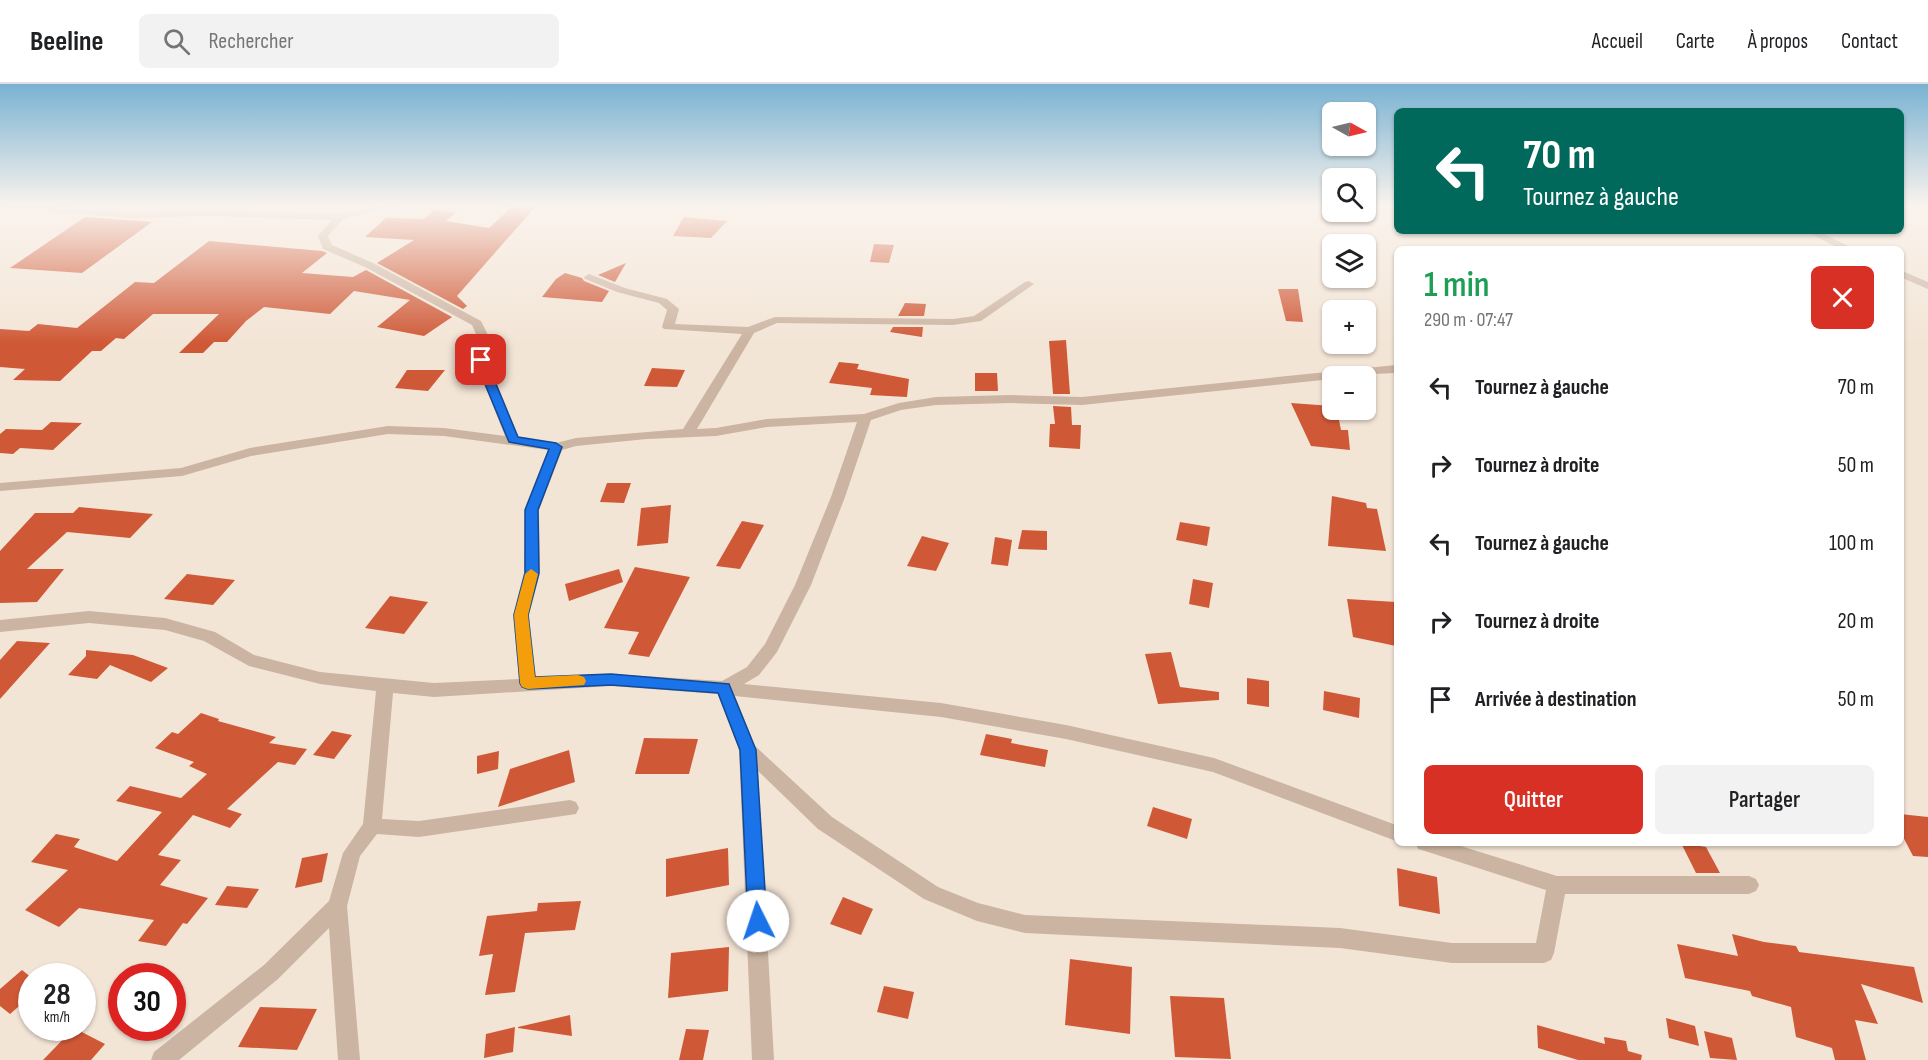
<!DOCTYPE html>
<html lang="fr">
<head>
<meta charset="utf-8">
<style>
	body { margin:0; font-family:"Sofia Sans Condensed",sans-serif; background:#f2f2f2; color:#202124; height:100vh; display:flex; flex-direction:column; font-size:22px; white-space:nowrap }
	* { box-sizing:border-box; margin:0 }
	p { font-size:20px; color:#757577 }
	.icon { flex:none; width:33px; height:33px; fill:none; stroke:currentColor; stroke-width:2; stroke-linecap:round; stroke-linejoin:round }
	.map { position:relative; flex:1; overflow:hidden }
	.sheet { position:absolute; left:1394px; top:162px; width:510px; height:600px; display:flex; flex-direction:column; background:#fff; border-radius:9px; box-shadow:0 2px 4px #0004 }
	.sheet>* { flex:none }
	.guide { position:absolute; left:1394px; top:24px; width:510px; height:126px; border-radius:9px; box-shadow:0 2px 4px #0004; background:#00695c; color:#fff; overflow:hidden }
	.needle { width:39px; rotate:98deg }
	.controls { position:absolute; left:1322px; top:18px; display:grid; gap:12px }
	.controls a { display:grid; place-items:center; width:54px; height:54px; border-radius:9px; background:#fff; box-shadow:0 2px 4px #0004; font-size:30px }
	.speed { position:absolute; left:18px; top:879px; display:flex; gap:12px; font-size:30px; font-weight:700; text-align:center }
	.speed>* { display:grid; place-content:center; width:78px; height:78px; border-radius:50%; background:#fff; box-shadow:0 2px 4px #0004; line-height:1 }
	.speed small { font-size:15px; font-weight:400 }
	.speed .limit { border:9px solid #d22; background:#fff; color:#111 }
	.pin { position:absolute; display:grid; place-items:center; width:51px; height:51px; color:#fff; margin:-26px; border-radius:12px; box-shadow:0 3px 9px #0006 }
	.me { position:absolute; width:66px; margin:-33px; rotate:356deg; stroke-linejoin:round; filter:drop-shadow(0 0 4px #0008) }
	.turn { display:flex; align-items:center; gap:21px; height:126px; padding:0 30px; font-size:27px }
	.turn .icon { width:78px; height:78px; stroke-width:2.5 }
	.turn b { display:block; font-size:42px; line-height:51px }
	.round { display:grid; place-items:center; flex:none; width:63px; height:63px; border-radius:9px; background:#f2f2f2 }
	.headline { display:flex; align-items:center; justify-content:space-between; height:102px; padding:0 30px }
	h1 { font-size:36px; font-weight:600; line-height:45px; color:#1e9e55 }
	.action { display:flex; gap:12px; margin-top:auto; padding:12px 30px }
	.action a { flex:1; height:69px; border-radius:9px; background:#d93025; color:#fff; font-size:24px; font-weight:600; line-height:69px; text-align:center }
	.action a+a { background:#f2f2f2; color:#202124 }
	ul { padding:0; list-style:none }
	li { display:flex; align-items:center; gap:18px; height:78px; padding:0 30px }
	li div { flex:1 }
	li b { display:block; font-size:22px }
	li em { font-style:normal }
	header { display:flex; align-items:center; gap:36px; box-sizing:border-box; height:84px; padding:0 30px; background:#fff; border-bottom:2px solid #e0e0e0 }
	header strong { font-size:28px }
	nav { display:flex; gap:33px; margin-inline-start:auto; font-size:21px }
	.search { width:420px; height:54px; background:#f2f2f2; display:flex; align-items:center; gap:15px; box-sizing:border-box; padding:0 21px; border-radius:9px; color:#757577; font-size:22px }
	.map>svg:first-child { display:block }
	.building { fill:#cf5937 }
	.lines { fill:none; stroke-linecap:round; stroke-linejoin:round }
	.minor { fill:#cbb4a1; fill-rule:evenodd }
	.route { fill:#1a73e8; stroke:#114b97; stroke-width:1.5 }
	.slow { fill:#f59e0b }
</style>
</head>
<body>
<header>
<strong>Beeline</strong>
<div class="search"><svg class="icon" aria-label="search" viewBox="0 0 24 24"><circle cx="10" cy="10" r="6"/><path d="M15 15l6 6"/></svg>Rechercher</div>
<nav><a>Accueil</a><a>Carte</a><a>À propos</a><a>Contact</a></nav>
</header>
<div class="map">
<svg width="1928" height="976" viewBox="0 0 1928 976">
	<rect width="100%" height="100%" fill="#f3e5d6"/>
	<g class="building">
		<path d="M513,122h23l-79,90 10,10 -4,3 -86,-46 37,-23 -49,-3 21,-19 38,1 9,-9 23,2 -10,9 43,7z"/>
		<path d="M85,133l67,5 -70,51 -72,-5z"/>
		<path d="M684,133l43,4 -16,17 -38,-2z"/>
		<path d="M209,157l113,10 5,2 -25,20 51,4 13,-7 86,47 -28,19 -47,-9 33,-27 -56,-9 -24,23 -66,-7 -18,14 -19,21h-13l-11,11h-24l40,-39h-66l-29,25 -8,-1 -15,13h-9l-32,30 -47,-1 12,-11 -25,-2v-38l29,2 9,-7 39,4 58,-46 19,1z"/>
		<path d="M874,160l20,1 -5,18 -19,-1z"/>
		<path d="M626,179l-11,19 -17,-7z"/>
		<path d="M565,189l17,5 2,3 25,10 -7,11 -60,-5 14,-18z"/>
		<path d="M1278,205h20l5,33 -17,-1z"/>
		<path d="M905,219l21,1 -2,12h-26z"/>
		<path d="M893,243h30l-1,10 -32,-5z"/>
		<path d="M1066,256l4,54h-17l-4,-53z"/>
		<path d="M839,278l20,2 -2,5 52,10 -2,18 -37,-2 2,-7 -43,-5z"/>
		<path d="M652,284l33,2 -8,17 -33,-1z"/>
		<path d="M407,286h38l-17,21 -33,-3z"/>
		<path d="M975,289h22l1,18h-23z"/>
		<path d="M1291,319l41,3v4h5l4,20h7l2,20 -39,-4z"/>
		<path d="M1053,322l18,1 1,18h9l-1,24 -31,-2 1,-23h5z"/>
		<path d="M51,338l31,1 -29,27 -33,-2 -7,6 -13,-1v-19l6,-5 36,1z"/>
		<path d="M607,399h24l-7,20 -24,-1z"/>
		<path d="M1332,412l34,7 1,5 10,1 9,42 -58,-5z"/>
		<path d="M671,421l-3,38 -31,3 4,-38z"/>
		<path d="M79,423l74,7 -23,24 -63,-6 -40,37h37l-27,33 -37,1v-52l35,-38h38z"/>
		<path d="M742,437l22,4 -24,44 -24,-3z"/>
		<path d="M1180,438l30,5 -3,19 -31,-6z"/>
		<path d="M1022,446l25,1v19l-29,-1z"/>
		<path d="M922,452l27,7 -13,28 -29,-5z"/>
		<path d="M995,453l17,3 -4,26 -17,-2z"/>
		<path d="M635,483l55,10 -41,80 -21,-3 11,-22 -35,-4z"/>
		<path d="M619,485l4,13 -54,19 -4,-17z"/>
		<path d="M187,490l48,6 -22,25 -49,-6z"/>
		<path d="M1193,495l20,4 -4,25 -20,-4z"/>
		<path d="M390,512l38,6 -24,32 -39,-6z"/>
		<path d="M1347,515l49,3v44l-43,-9z"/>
		<path d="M17,557l33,2 -50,56v-39z"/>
		<path d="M86,566l47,5 35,13 -17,14 -41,-17 -13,14 -29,-4 18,-19z"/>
		<path d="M1171,568l9,35 39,5v8l-61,4 -13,-50z"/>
		<path d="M1247,594l22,3v26l-22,-3z"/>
		<path d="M1324,607l36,7 -1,20 -36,-8z"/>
		<path d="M201,629l18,6 -1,2 58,16 -7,6 38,6 -12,16 -17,-3 -51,47 15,5 -12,14 -37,-13 -35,40 23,5 -21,25 48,13 -21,26 -4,-1 -17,23 -28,-5 16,-21 -75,-12 -20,19 -34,-17 43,-40 -37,-8 25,-28 24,5 -6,8 43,14 45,-49 -46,-11 14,-15 51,12 26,-24 -18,-8 5,-4 -39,-14 17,-16 6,2z"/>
		<path d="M332,647l20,4 -18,24 -21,-4z"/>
		<path d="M986,650l26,5 -1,4 37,7 -3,17 -65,-12z"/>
		<path d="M644,654l54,1 -9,35h-54z"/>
		<path d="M569,666l6,32 -77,25 12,-38z"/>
		<path d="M499,667l-1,18 -21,5v-18z"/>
		<path d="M1153,723l39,12 -5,20 -40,-13z"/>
		<path d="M1900,730l28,3v40l-15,-1 -13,-25z"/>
		<path d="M1681,759l25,4 14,26h-24z"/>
		<path d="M728,764l1,37 -63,12v-38z"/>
		<path d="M328,769l-6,29 -27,6 7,-30z"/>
		<path d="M1397,784l40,9 3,37 -41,-8z"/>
		<path d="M227,802l32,3 -12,19 -32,-3z"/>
		<path d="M843,813l30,12 -12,26 -31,-11z"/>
		<path d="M581,817l-6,29 -50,3 -10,59 -30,3 8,-41 -14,2 8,-40 50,-5 1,-8z"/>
		<path d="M1732,850l32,8 32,4 3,6 115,15 9,36 -62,-19 17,40 -23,-4 11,40h-31l-3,-12 -36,-11 -5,-30 -39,-11 -2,-5 -65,-13 -8,-34 61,12z"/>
		<path d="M729,863l-1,44 -60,7 3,-45z"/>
		<path d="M1070,875l62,8 -2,67 -65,-9z"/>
		<path d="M22,886l10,8v17l-22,19 -10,-8v-17z"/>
		<path d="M884,902l30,6 -6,27 -31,-7z"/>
		<path d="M1170,912l54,2 7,61 -56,-2z"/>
		<path d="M260,923l57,2 -20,41 -59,-3z"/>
		<path d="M570,931l2,21 -54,-8v-1z"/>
		<path d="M1666,934l29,8 4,20 -30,-8z"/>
		<path d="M1537,941l68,19 -1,-7 22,4 2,10 14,4 -1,5h-63l-40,-12z"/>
		<path d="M515,943l-2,25 -29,6 2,-24z"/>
		<path d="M74,944l31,16 -14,16h-48z"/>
		<path d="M686,945l23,1 -6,30h-24z"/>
		<path d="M1704,947l28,7 5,22 -27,-2z"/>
	</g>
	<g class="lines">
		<g class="minor">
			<path d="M6,122h44l79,6 80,-2 131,4 38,-8h19l-54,13 -15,17 4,9 41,18 108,58 9,18 -3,21 32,78 37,5 20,-5 107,-9 59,-95 -78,-5 -2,-2 5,-17 -8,-7 -42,-11 -32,-13 -1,-2 5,-3 36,14 42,11 12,10 -4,15 73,3 27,-10 178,2 21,-3 51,-34 4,-1 5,3 -53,37 -28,4 -176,-2 -23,10 -57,96 19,-1 51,-9 97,-5 35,-11 37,-6 75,-2 71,2 314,-32v8l-64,3v3l-250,26 -71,-2 -75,2 -35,5 -30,10 -26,77 -34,88 -34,67 -18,23 -15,9 197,19 125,22 148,33 182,67v16l-183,-69 -147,-33 -125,-22 -206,-21 20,50 77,71 106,70 40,16 47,12 315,13 112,15h84l10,-53 -121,-39 -7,-2 -2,-6h35l106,33h192l7,3 3,6 -3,6 -7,3h-184l-11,59 -3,7 -7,3h-92l-112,-15 -315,-15 -48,-12 -53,-22 -106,-70 -60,-58 16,289h-22l-13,-310 -21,-56 -107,-8 -177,11 -41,-4 -11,126 37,2 151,-21 6,2 3,6 -3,6 -157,23 -42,-3 -17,22 -13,50 13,154h-22l-9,-132 -51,51 -99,81h-28l3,-8 110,-87 65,-64 14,-48 20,-29 13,-133 -56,-7 -71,-18 -45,-25 -39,-11 -76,-7 -89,9v-12l89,-9 76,7 50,14 39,23 66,17 114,11 85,-4 -6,-64 11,-42 1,-63 23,-60 -104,-14 -56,-2 -137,22 -69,20 -182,15v-8l181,-15 69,-20 138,-22 56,2 61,8 -30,-76 3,-21 -6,-14 -107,-58 -42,-18 -5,-13 14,-16 -123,-4 -80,2 -118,-9zM857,338l-26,75 -36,88 -30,59 -18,23 -25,14 -111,-7 -75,4 -7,-63 11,-42 -1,-63 23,-60 14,-4 71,-7 69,-3 51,-9z"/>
			<path d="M1805,147h13l36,18h-14z"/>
			<path d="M1900,186l28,12v7l-28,-12z"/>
		</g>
	</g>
	<linearGradient id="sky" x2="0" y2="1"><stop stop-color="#79b2d2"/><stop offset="0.47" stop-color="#faf3ed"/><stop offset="1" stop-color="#faf3ed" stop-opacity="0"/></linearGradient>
	<rect width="1928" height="259" fill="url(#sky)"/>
	<path class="route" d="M481,273l5,3 32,77 38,6 6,4 -24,63 1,63 -11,42 7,62 76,-3 118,10 27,66 11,171 -3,6 -6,3 -7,-3 -3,-6 -8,-171 -22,-57 -107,-8 -83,4 -6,-2 -2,-4 -6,-68 11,-42v-63l24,-61 -40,-7 -34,-82z"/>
	<path class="slow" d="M531,485l7,5 -10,41 7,62 43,-2 6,2 2,4 -2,4 -56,4 -6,-2 -2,-4 -6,-68 11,-41z"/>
</svg>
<div class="controls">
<a><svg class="needle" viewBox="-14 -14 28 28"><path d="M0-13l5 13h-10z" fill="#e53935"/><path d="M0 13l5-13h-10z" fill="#757577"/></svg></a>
<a><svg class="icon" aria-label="search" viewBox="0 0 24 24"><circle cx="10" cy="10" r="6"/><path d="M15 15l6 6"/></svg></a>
<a><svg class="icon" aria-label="layers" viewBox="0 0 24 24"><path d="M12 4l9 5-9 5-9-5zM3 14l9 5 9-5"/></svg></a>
<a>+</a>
<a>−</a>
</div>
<div class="speed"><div>28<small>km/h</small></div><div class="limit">30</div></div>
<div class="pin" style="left:481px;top:276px;background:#d93025"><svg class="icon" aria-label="arrive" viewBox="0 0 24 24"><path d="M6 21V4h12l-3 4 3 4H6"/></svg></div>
<svg class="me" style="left:758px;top:837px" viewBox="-20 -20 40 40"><circle r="19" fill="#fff"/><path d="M0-13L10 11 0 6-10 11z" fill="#1a73e8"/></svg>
<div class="guide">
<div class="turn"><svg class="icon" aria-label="left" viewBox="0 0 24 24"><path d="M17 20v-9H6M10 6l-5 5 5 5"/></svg><div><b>70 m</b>Tournez à gauche</div></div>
</div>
<section class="sheet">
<div class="headline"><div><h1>1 min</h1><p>290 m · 07:47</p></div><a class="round" style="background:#d93025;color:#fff"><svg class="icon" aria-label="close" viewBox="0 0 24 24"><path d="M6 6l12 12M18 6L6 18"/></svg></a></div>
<ul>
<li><svg class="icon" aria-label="left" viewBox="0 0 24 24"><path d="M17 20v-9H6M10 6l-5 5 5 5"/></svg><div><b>Tournez à gauche</b></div><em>70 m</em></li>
<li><svg class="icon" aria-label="right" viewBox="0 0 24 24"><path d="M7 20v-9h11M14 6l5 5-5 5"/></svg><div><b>Tournez à droite</b></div><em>50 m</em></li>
<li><svg class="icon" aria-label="left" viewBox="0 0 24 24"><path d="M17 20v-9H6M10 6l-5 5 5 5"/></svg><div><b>Tournez à gauche</b></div><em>100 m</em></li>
<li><svg class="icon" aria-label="right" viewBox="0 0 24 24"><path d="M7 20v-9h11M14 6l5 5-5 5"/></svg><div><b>Tournez à droite</b></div><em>20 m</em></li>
<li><svg class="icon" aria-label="arrive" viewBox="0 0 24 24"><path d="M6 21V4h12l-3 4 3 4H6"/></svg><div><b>Arrivée à destination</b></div><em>50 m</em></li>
</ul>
<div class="action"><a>Quitter</a><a>Partager</a></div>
</section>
</div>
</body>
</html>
